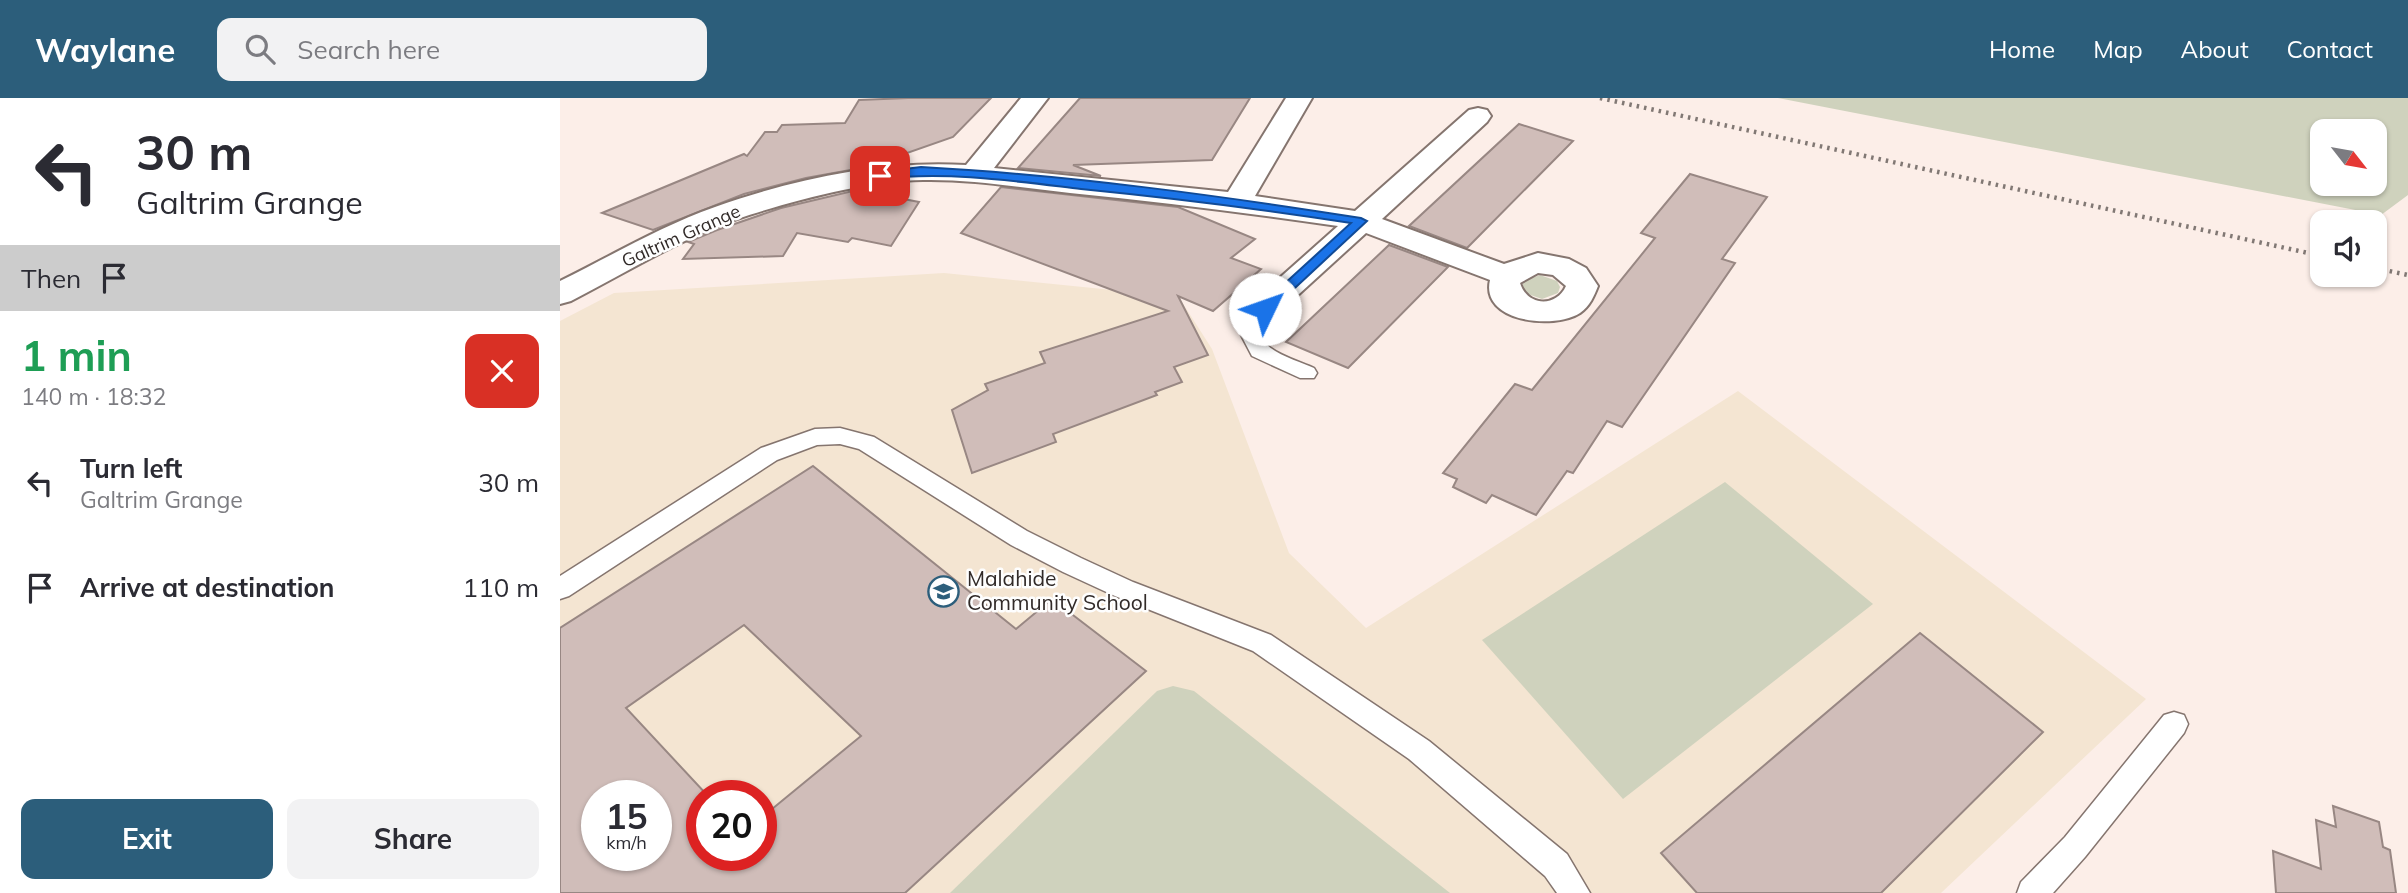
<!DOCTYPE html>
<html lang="en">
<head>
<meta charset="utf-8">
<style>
	body { margin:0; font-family:Mulish,sans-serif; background:#f2f2f3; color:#2b2b33; height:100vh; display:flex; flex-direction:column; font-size:26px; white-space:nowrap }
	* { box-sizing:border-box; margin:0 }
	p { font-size:23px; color:#7c7c81 }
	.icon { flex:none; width:38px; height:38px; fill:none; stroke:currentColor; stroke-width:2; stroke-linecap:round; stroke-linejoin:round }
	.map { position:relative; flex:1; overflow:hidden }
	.side { display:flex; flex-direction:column; background:#fff; width:560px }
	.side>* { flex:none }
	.guide { background:#fff; color:#2b2b33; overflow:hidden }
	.needle { width:46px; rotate:121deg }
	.tools { position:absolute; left:1750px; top:21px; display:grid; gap:14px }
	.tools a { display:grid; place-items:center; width:77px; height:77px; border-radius:14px; background:#fff; box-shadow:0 2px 5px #0004; font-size:35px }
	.speed { position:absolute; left:21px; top:682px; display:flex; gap:14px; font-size:35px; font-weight:700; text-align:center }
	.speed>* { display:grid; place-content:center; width:91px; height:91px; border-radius:50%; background:#fff; box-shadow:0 2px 5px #0004; line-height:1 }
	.speed small { font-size:18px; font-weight:400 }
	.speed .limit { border:10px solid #d22; background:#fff; color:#111 }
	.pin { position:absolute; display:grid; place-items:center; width:60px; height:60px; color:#fff; margin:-30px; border-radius:14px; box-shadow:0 4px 10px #0006 }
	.me { position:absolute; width:77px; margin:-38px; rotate:48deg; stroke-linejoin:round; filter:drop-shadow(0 0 5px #0008) }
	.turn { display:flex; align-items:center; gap:24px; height:147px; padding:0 21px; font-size:32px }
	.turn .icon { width:91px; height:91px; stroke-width:2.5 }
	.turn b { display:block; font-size:49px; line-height:60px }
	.then { display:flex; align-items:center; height:66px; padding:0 21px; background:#0003; gap:14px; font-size:26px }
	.round { display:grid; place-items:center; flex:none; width:74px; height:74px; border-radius:14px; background:#f2f2f3 }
	.summary { display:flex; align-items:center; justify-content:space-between; height:119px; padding:0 21px }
	h1 { font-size:42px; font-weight:700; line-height:52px; color:#1e9e55 }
	.button { display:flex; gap:14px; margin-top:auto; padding:14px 21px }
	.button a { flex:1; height:80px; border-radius:14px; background:#2c5e7b; color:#fff; font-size:28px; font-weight:700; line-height:80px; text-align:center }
	.button a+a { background:#f2f2f3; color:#2b2b33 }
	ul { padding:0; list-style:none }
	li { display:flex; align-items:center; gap:21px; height:105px; padding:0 21px }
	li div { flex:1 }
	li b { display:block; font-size:26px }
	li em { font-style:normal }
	header { display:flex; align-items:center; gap:42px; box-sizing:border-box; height:98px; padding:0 35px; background:#2c5e7b; color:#fff }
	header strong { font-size:33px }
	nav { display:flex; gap:38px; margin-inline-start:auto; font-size:24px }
	.search { width:490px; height:63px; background:#f2f2f3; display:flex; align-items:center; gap:18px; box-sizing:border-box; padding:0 24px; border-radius:14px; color:#7c7c81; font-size:26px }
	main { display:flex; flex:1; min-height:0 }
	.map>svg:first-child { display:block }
	.education { fill:#f4e5d2; fill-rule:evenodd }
	.green { fill:#cfd2bd; fill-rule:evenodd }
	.building { fill:#d0bdb9; stroke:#988783; stroke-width:2; fill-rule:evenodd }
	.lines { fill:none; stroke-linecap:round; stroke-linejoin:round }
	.lane-casing { stroke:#85756f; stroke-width:3 }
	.street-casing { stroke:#85756f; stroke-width:4 }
	.lane { fill:#fff; fill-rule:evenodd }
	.street { fill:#fff; fill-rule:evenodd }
	.rail { stroke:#817874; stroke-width:4.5; stroke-dasharray:2.5 5; stroke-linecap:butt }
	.route { fill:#1a73e8; stroke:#114b97; stroke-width:2 }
	.labels { text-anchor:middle; stroke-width:5; stroke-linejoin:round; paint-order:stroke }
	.far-street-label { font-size:18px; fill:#312a28; stroke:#fefefe }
	.poi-label { font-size:21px; fill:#312a28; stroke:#fefefe; text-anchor:start }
</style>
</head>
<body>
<header>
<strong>Waylane</strong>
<div class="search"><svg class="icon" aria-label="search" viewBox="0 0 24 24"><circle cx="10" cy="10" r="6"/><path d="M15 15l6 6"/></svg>Search here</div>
<nav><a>Home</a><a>Map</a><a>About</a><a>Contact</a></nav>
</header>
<main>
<section class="side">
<div class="guide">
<div class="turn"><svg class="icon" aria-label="left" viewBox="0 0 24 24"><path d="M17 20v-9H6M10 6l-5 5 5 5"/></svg><div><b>30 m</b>Galtrim Grange</div></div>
<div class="then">Then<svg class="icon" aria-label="arrive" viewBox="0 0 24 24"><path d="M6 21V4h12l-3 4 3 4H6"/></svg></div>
</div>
<div class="summary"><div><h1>1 min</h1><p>140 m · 18:32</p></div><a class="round" style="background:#d93025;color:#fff"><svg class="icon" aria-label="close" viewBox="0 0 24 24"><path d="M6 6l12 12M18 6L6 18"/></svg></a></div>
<ul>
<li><svg class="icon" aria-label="left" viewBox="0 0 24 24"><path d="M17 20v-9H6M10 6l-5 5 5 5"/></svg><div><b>Turn left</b><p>Galtrim Grange</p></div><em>30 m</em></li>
<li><svg class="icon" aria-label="arrive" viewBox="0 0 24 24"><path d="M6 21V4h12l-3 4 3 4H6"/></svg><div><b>Arrive at destination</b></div><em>110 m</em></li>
</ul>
<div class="button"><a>Exit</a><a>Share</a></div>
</section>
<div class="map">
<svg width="1848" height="795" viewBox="0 0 1848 795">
	<rect width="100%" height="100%" fill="#fceee8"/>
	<path class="education" d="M384,175l228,23 8,3 32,50 77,204 77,75 372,-237 408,308 -205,194h-1381v-572l54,-28zM37,698h59v60h-59zM142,698h59v60h-59z"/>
	<g class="green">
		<path d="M1218,0h630v97l-27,20zM1815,33v53h-53v-53z"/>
		<path d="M980,177l17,6 3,6 -2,6 -16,6 -17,-6 -3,-6 2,-6z"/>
		<path d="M1165,384l148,122 -250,195 -141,-159z"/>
		<path d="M613,588l21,5 256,202h-500l207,-202z"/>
	</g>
	<g class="building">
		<path d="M348,0h83l-38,39 -86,30 -61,11 -62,16 -91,36 -51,-17 142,-59 3,2 18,-24h12l5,-7 63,-2 14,-23z"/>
		<path d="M520,0h170l-38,62 -139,5 28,11 -83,-8z"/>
		<path d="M959,26l54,17 -106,107 -58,-22z"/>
		<path d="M1130,76l77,23 -45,62 13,4 -113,164 -15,-6 -34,52 -6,-2 -31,44 -44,-20 -6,8 -33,-16 4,-8 -14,-6 72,-89 17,6 123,-152 -14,-5z"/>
		<path d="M441,89l177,20 77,32 -24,19 30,11 -48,42 -35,-15 30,59 -34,12 8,15 -27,10 2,3 -104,39 3,8 -84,31 -20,-63 36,-20 -3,-6 60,-21 -5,-11 128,-41 -207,-78z"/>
		<path d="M297,92l62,12 -28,44 -39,-8 -4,4 -51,-9 -14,23 -100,3 11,-15 -6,-2 29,-12 64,-22z"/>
		<path d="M829,147l59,22 -100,101 -62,-26z"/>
		<path d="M253,368l203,163 36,-30 94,72 -241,222h-345v-265zM184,527l117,111 -100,82v38h-59v-60h6l-82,-88zM37,698h59v60h-59z"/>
		<path d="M1360,535l123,99 -162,161h-184l-36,-40z"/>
		<path d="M1773,708l46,16 4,25 7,3 6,43h-120l-3,-42 48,18 -5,-49 20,7z"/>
	</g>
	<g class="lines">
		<defs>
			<g id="lane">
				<path d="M716,194l7,2 3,4c-6,9 -19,15 -24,24 -13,27 36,38 52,46l3,5 -3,5h-14l-48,-22 -11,-21c3,-18 16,-38 35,-43z"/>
				<path d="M280,330l34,9 153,94 54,27 52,24 138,53 158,106 138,113 23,39h-33l-12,-17 -136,-117 -156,-108 -138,-55 -52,-24 -52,-27 -152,-96 -19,-5 -23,1 -40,15 -208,136 -9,3v-23l201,-128 54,-19z"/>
				<path d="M1614,614l10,3 4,9 -4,9 -99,124 -32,36h-36l4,-11 44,-45 99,-122z"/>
			</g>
			<path id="street" d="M461,0h27l-54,70 234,24 58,-94h26l-57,98 100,15 114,-101 9,-2 9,2 4,6 -4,6 -105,97 122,45 34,-11 31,6 17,9 12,18c-4,10 -8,20 -18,27 -26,17 -100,9 -90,-33l-124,-47 -79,72 -11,3 -11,-3 -5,-7 5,-7 73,-65c-89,-13 -178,-24 -268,-33 -49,-5 -98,-14 -147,-13 -53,0 -135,22 -186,39 -57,20 -112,54 -166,82l-11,3v-23c51,-25 101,-55 155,-74 79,-28 167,-47 251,-42zM978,175l15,2 13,11c-10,22 -39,20 -46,-3z"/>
		</defs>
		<use href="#lane" class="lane-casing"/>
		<use href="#street" class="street-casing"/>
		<use href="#lane" class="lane"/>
		<use href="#street" class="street"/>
		<g class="rail">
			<path d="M1040,0l722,158"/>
			<path d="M1815,170l33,7"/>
		</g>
	</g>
	<path class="route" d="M361,69c147,8 294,28 440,51l6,3 -98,91 -4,1 -7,-4 2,-3 91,-83c-90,-14 -179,-25 -270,-34 -67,-8 -134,-18 -201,-10l-6,-3 6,-4z"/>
	<defs>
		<symbol id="school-ring" viewBox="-11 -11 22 22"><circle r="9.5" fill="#fefefe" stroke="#2c5e7b" stroke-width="1.5"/><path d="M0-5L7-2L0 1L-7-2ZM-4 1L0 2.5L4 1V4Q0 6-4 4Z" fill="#2c5e7b"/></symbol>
	</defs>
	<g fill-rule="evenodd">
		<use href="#school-ring" x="366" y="476" width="35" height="35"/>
	</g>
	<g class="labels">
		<g class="far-street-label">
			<text transform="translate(121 138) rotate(-24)" y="6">Galtrim Grange</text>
		</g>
		<g class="poi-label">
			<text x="407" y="488">Malahide<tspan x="407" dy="24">Community School</tspan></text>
		</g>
	</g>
</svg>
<div class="tools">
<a><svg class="needle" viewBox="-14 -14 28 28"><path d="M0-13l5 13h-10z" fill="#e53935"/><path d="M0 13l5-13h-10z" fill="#7c7c81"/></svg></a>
<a><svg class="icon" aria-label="sound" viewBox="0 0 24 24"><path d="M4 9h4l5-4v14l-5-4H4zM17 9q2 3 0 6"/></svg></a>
</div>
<div class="speed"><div>15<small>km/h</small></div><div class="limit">20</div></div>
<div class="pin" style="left:320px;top:78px;background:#d93025"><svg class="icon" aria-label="arrive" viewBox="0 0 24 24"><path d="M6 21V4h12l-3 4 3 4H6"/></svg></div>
<svg class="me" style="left:705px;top:211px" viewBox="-20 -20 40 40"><circle r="19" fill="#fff"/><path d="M0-13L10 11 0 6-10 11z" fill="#1a73e8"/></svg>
</div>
</main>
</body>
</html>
